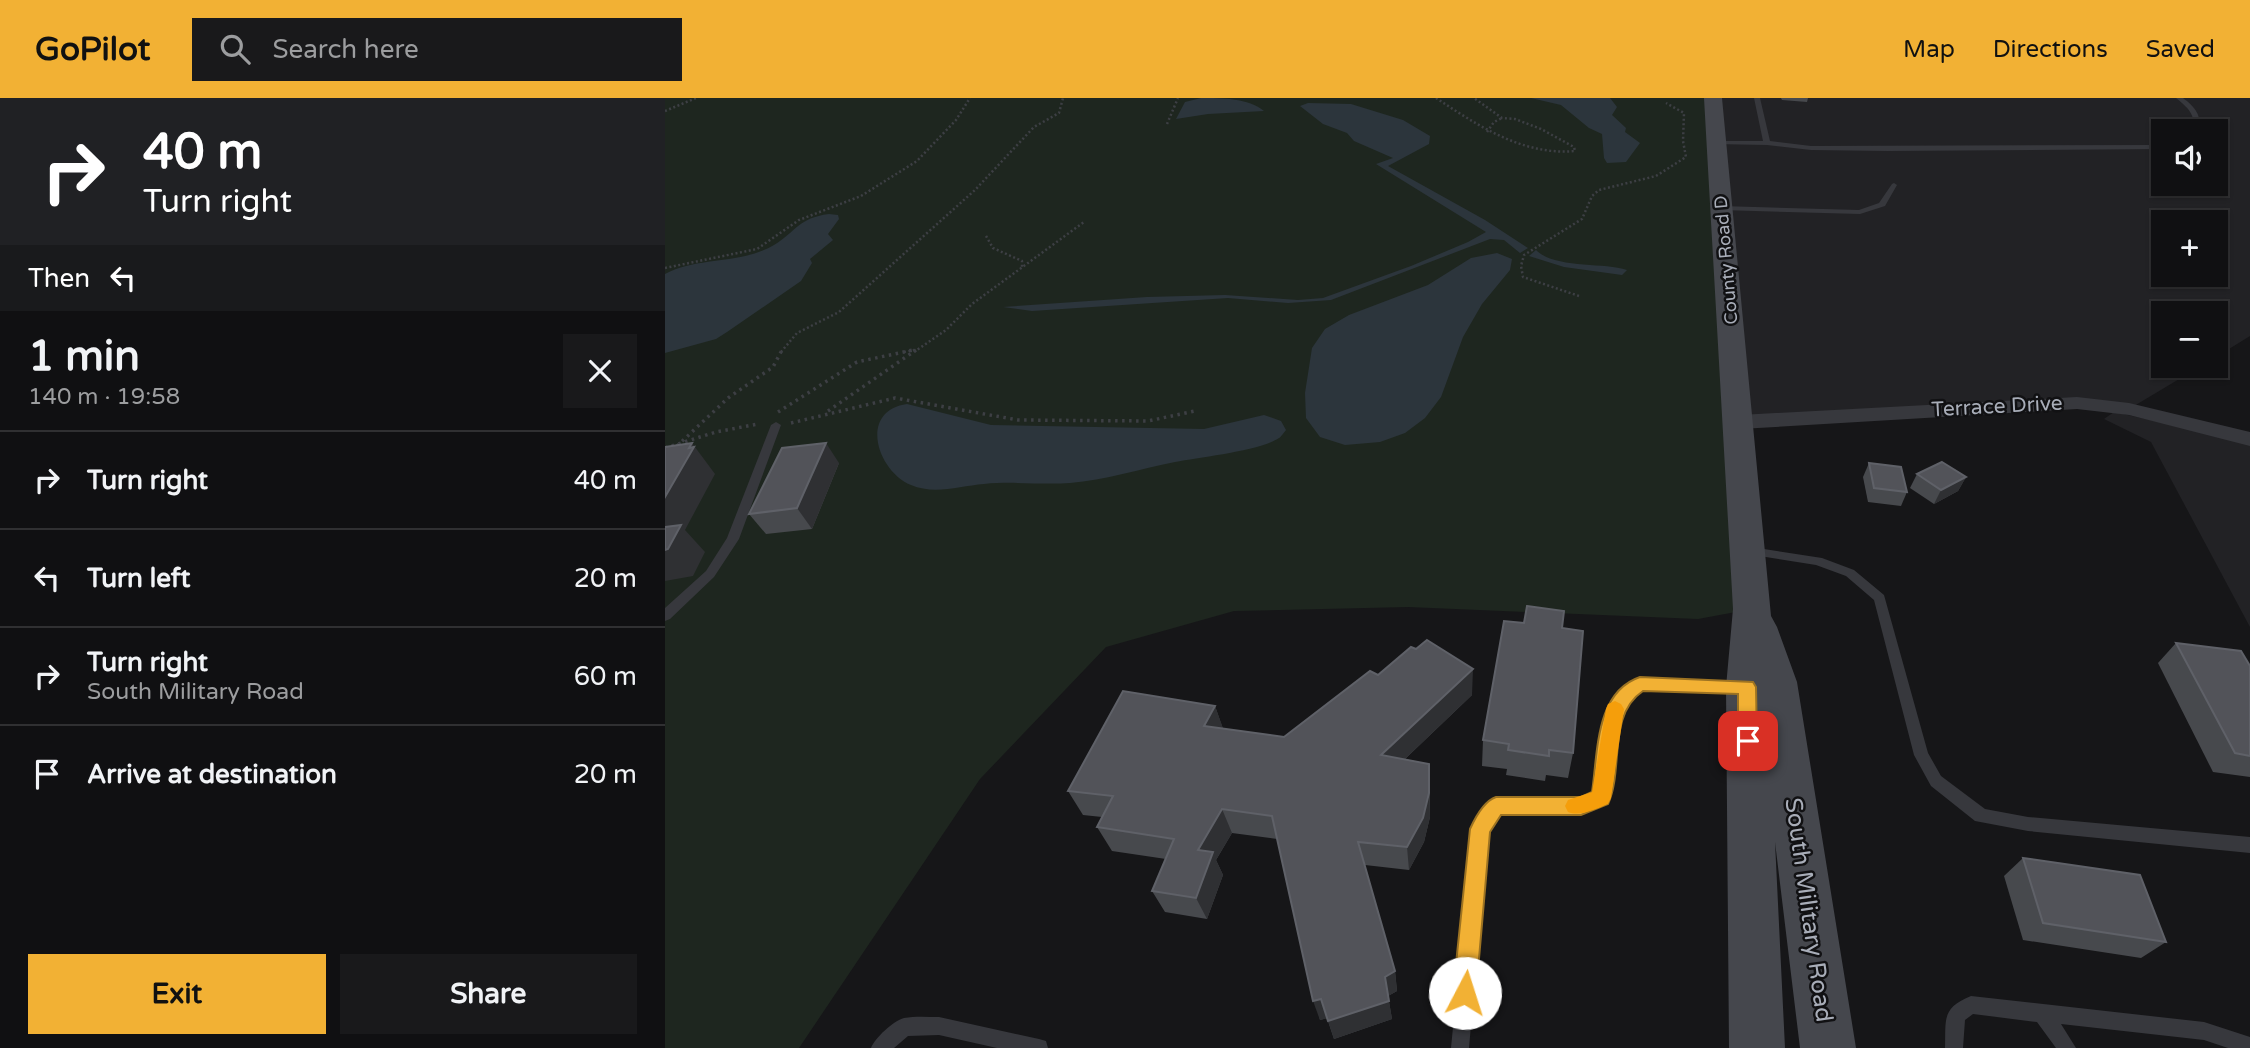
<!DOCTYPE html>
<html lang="en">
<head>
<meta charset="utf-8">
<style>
	body { margin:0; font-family:"Varela Round",sans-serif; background:#19191b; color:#f1f3f6; height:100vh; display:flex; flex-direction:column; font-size:26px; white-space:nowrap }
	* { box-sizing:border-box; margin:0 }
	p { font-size:23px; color:#9c9d9f }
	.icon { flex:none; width:38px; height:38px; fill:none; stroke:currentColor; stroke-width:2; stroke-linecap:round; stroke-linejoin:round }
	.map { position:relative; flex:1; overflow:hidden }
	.side { display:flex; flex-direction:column; background:#101012; width:665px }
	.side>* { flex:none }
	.guide { background:#202124; color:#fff; overflow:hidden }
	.controls { position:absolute; left:1486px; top:21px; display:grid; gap:14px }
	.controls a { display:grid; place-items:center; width:77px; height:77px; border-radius:0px; background:#101012; box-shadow:0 2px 5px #0004,0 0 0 2px #303032; font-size:35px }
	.pin { position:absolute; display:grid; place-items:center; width:60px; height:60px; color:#fff; margin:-30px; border-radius:14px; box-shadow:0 4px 10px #0006 }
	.me { position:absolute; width:77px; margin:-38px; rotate:5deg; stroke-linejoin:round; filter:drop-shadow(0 0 5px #0008) }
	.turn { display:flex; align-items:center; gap:24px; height:147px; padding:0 28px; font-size:32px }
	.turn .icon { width:91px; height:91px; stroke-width:2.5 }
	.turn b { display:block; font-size:49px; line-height:60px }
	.then { display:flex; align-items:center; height:66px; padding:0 28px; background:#0003; gap:14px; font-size:26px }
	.round { display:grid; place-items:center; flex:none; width:74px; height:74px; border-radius:0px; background:#19191b }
	.summary { display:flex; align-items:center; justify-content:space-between; height:119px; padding:0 28px }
	h1 { font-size:42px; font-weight:800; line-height:52px }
	.primary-button { display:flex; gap:14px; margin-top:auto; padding:14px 28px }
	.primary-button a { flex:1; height:80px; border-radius:0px; background:#f2b134; color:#111; font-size:28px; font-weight:800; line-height:80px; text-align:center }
	.primary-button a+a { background:#19191b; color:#f1f3f6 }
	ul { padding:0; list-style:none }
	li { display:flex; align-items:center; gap:21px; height:98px; padding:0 28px; border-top:2px solid #303032 }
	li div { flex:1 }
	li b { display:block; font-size:26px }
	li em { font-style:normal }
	header { display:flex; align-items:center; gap:42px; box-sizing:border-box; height:98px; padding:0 35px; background:#f2b134; color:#111 }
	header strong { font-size:33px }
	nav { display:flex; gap:38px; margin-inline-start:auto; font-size:24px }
	.search { width:490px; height:63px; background:#19191b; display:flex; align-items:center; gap:18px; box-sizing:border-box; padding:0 24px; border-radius:0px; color:#9c9d9f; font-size:26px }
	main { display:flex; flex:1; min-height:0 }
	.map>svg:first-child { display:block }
	.built { fill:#222225; fill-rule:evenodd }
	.green { fill:#1e261f }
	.water { fill:#2c353c }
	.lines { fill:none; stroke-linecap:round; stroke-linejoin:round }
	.path-far1 { stroke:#3d3f44; stroke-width:2.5; stroke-dasharray:2 2.5; stroke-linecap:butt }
	.path { stroke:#3d3f44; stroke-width:3.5; stroke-dasharray:2.5 4.5; stroke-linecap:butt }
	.service { fill:#37383d; fill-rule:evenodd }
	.minor { fill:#37383d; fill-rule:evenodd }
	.secondary { fill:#45474d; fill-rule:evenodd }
	.wall { fill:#47494d }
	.shaded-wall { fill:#2f3033 }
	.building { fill:#525359; stroke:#5f6168; stroke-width:2 }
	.route { fill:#f2b134; stroke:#9d7322; stroke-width:2 }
	.slow { fill:#f59e0b }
	.labels { text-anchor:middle; stroke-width:5; stroke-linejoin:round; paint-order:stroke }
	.far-street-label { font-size:18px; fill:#a8adb8; stroke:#111113 }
	.street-label { font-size:21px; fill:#a8adb8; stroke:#111113 }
	.near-street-label { font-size:24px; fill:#a8adb8; stroke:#111113 }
</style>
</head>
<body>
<header>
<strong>GoPilot</strong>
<div class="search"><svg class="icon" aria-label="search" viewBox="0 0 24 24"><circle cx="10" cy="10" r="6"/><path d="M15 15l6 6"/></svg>Search here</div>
<nav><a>Map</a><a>Directions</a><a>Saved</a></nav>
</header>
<main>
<section class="side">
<div class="guide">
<div class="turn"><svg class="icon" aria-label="right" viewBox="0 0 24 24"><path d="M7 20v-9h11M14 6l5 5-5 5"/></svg><div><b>40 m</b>Turn right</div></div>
<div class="then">Then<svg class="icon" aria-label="left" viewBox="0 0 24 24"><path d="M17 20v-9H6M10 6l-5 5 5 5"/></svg></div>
</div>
<div class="summary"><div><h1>1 min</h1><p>140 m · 19:58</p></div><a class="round"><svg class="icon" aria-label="close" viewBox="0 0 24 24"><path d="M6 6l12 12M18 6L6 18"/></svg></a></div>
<ul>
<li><svg class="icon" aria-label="right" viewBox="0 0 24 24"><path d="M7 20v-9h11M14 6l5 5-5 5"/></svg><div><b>Turn right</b></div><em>40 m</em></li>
<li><svg class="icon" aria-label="left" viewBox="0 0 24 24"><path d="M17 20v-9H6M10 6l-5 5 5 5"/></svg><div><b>Turn left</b></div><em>20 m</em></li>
<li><svg class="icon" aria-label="right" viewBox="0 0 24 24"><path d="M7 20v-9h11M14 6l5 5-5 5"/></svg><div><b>Turn right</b><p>South Military Road</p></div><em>60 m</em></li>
<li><svg class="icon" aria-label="arrive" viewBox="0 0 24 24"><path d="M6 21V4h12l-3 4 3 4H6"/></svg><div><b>Arrive at destination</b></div><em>20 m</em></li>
</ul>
<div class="primary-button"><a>Exit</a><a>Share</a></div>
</section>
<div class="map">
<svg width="1585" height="950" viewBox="0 0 1585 950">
	<rect width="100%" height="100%" fill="#161618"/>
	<g class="built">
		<path d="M1048,0h537v238l-34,21 -1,-44h-52v53h38l-72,43 -22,-4 -367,17zM1498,33h52v53h-52zM1498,124h52v53h-52z"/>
		<path d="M1449,314l136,30v185l-99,-185 -47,-23z"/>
	</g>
	<path class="green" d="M0,0h1048l39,511 -54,10 -290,-12 -174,4 -128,36 -126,132 -181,269h-134z"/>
	<g class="water">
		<path d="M536,0c20,0 48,0 63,13l-56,3 -32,5 9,-17z"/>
		<path d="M866,0h79l7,9 -5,8 14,13 -1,4 15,11 -14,19 -19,1 -3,-5 -2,-24 -13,-6 -28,-23z"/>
		<path d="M643,5l43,1 52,16 27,16 -1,8 -41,22 97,54 43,28 -8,5 -16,-13 -14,-1 -159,61 -43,3 -60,-5 -196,13 -29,-4 144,-10 78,-2 73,5 25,-2 88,-32 57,-24 18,-10 -110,-68 17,-6 -39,-17 -7,-8 -24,-9 -23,-18z"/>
		<path d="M164,116l9,1 1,4 -11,15 5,6 -23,19 2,4 -11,18 -74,51 -11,7 -51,14v-79c34,-18 75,-9 109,-29 23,-14 24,-27 55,-31z"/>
		<path d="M871,152c19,19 67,12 91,20l-5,5 -58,-8 -35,-11z"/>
		<path d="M832,155l15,6 -2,11 -28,34 -19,33 -22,60 -16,21 -20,15 -25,9 -35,3 -25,-8 -14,-19 -1,-25 7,-45 13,-19 24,-14 79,-30 43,-27z"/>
		<path d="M242,306l84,21 213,4 60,-14 17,6 5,9c-1,1 -6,8 -7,8 -20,13 -79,19 -104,24 -35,7 -70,18 -105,21 -28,2 -57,-2 -86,1 -24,2 -50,11 -73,1 -34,-14 -53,-74 -4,-81z"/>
	</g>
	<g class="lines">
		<g class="path-far1">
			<path d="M771,0c41,27 87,58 139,53l-1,-4 -33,-18 -26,-10 -13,-1 -28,-20"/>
			<path d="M0,13l31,-13"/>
			<path d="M502,26l11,-26"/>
			<path d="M822,34l7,-10 8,-4"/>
			<path d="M321,138l7,12 29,13v7"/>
			<path d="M0,170l92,-19 42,-29 62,-24 56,-35 39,-41 14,-22"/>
			<path d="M914,198l-56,-19 -2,-11 3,-11 58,-36 10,-23 7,-6 57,-14 30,-19 -3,-16 1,-28 -18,-10"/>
			<path d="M116,254l16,-19 42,-21 136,-122 59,-63 25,-14 4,-15"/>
			<path d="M239,254l10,-2"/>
			<path d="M249,254l32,-22 26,-26 112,-82"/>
		</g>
		<g class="path">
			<path d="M163,313l88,-61"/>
			<path d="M113,314l79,-50 56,-12"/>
			<path d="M126,325l104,-25 123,22 130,1 47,-10"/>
			<path d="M12,348l51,-48 45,-31 9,-17"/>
			<path d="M0,350l51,-16 42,-8"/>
		</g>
		<g class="service">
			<path d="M1089,0h6l10,43 41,5 352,-1v4l-276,2 -76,-1 -44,-5 -54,-1 2,-3h48z"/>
			<path d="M1511,0h7c12,9 19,17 16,33h-6c3,-17 -5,-23 -17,-33z"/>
			<path d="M1229,85l3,2 -12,21 -25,8 -139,-4 -4,-2 4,-2 138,4 20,-7 13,-19z"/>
			<path d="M111,324l5,3 -42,114 -25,38 -44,42 -5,2v-13l41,-37 21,-33 44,-113z"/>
			<path d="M1086,449l71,11 32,12 30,25 44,158 13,23 44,33 43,8 222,20v16l-222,-22 -53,-10 -44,-35 -17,-31 -40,-155 -28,-24 -30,-11 -69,-11 -2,-3z"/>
			<path d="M975,580l103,3 5,2 2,4 -2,4 -5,2 -101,-3 -9,6 -11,13 -16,94 -25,10h-82l-11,18 -19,217h-18l21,-219c5,-10 13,-26 23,-30h86l13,-5 14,-87 15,-19z"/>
			<path d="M1306,898l233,26 46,15v11h-22l-24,-8 -143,-16 15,24h-20l-19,-26 -64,-8 -8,6 -2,28h-18c1,-28 -4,-40 26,-52z"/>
			<path d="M274,919l100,22 7,2 2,7h-51l-58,-13 -31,1 -14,12h-23c4,-10 22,-27 33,-30 11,-2 24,-1 35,-1z"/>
		</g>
		<path class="minor" d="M1412,299l52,6 121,29v14l-121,-31 -52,-6 -337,20 -8,-2 -3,-5 3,-5 8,-2z"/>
		<path class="secondary" d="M1039,0h18l49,518 6,11 20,55 59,366h-56l-25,-206 10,206h-56l-3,-361 7,-78z"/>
	</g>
	<g class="wall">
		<path d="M1116,0h27l-1,4 -25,-2z"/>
		<path d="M174,365l-27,66 -46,5 -17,-20z"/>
		<path d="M1204,365l38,29 -6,14 -33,-4 -5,-25z"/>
		<path d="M1252,376l49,3 -8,14 -24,13 -24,-16z"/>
		<path d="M897,530l11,125 -5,25 -22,-3 -1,6 -39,-6 1,-6 -25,-3 1,-26z"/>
		<path d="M1511,545l74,23v111l-37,-5 -55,-109z"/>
		<path d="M713,577l94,20 -67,64 24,5 1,25v28l-6,25 -15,28 -44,-5 30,106 2,20 -9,5 4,23 -58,20 -7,-21 -7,2 -43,-181 -45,-6 -16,27 7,15 -16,44 -42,-7 -13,-21 14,-32 -54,-8 -15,-24 5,-10 -19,-2 -15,-24 147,-85 8,23 61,8z"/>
		<path d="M1358,760l143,84 -25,16 -118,-18 -19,-64z"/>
	</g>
	<g class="shaded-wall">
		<path d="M27,345l23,31 -30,56 20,22 -12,24 -28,5v-84z"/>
		<path d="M161,345l13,20 -27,66 -15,-21z"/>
		<path d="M1301,379l-8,14 -24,13 7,-14z"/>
		<path d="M808,571l-1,26 -88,84 -3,-24z"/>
		<path d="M550,608l9,25 -20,-5z"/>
		<path d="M764,666l1,53 -6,25 -15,28 -2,-23z"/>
		<path d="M557,711l10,24 -16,27 7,15 -16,44 -11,-21 2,-48z"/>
		<path d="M730,873l2,20 -9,5 -3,-19z"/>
		<path d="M656,901l7,19 -8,2 -7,-19z"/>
		<path d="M724,903l3,18 -58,20 -6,-18z"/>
	</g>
	<g class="building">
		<path d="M27,345l-3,5 5,-1 -29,50v-50z"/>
		<path d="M161,345l-29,65 -48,6 33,-66z"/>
		<path d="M1277,364l24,15 -25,13 -24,-16z"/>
		<path d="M1204,365l32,4 6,25 -33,-4z"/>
		<path d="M16,427l-13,24 -3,1v-23z"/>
		<path d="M862,508l37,5 -2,17 21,3 -10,122 -24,-3v6l-41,-6 1,-6 -26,-4 21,-119 20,2z"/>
		<path d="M762,542l46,29 -92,86 48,9v29l-6,25 -16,29 -49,-5 37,129 -10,6 4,24 -61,20 -7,-22 -8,2 -41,-185 -50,-7 -24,41 15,2 -17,46 -44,-7 22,-52 -77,-12 16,-31 -45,-5 55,-100 92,15 -11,20 80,11 86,-66 8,4 33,-28 5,2z"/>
		<path d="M1511,545l65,8 9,15v90l-15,-3z"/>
		<path d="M1358,760l117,17 26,67 -123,-19z"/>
	</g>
	<path class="route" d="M975,579l113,5 3,5 1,54 -3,5 -6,3 -7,-3 -3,-5v-47l-95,-3c-36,24 -19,78 -35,113l-27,11h-80l-11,17 -14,161 -3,9 -8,3 -9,-3 -3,-9 17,-164c5,-11 14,-28 26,-32h85l11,-5c6,-39 3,-100 48,-115z"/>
	<path class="slow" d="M950,603l6,3 3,5 -13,89 -3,6c-12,5 -28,13 -40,8l-3,-6 3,-6 24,-8 14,-83 2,-5z"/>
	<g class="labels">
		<g class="far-street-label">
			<text transform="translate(1061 162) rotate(-95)" y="6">County Road D</text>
		</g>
		<g class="street-label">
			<text transform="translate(1332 308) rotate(-3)" y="7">Terrace Drive</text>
		</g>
		<g class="near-street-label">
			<text transform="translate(1144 812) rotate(82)" y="8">South Military Road</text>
		</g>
	</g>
</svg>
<div class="controls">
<a><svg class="icon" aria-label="sound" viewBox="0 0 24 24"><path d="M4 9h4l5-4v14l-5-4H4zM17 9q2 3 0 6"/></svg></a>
<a>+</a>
<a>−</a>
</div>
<div class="pin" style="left:1083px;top:643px;background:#d93025"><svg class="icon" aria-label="arrive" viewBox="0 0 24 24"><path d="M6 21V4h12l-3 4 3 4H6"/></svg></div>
<svg class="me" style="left:800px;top:895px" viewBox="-20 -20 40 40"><circle r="19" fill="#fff"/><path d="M0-13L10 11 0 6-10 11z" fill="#f2b134"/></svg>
</div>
</main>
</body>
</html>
